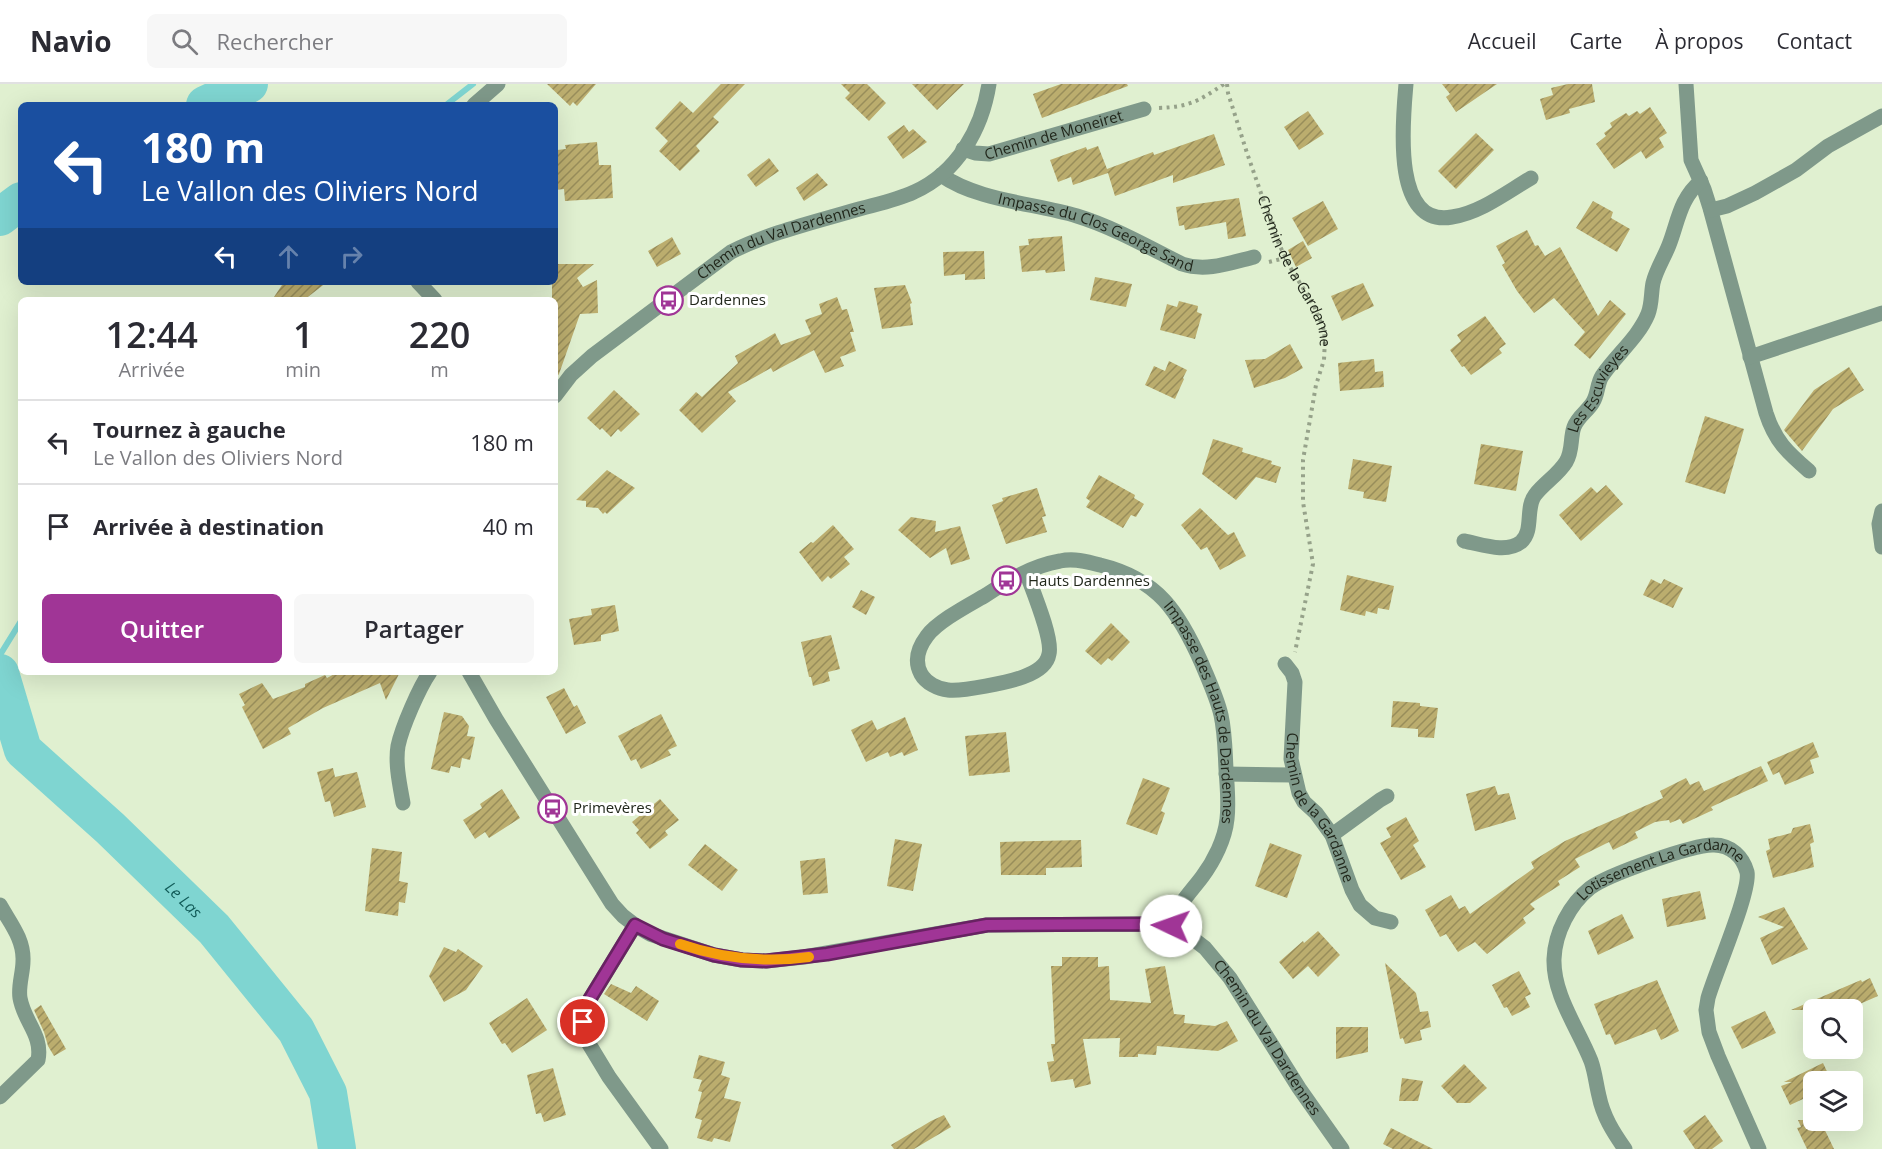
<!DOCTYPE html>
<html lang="fr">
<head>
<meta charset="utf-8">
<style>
	body { margin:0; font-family:"Open Sans",sans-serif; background:#f7f7f7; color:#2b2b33; height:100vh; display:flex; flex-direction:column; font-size:22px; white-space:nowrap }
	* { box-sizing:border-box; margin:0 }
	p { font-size:20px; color:#7c7c81 }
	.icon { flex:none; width:33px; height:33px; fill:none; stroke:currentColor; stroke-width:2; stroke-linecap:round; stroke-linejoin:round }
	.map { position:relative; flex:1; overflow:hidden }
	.details { position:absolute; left:18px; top:213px; width:540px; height:378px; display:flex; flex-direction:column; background:#fff; border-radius:9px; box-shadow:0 6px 24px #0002 }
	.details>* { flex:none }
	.guide { position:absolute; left:18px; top:18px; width:540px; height:183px; border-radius:9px; box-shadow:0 6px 24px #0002; background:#1a4fa0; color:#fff; overflow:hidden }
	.tools { position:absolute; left:1803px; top:915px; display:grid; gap:12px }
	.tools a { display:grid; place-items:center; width:60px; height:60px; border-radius:9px; background:#fff; box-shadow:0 6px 24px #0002; font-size:30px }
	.pin { position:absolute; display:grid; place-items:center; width:51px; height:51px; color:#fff; margin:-26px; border:3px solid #fff; border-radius:50%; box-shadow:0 2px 6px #0007 }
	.me { position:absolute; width:66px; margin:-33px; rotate:273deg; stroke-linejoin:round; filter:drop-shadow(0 0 4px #0008) }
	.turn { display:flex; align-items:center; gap:21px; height:126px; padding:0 24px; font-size:27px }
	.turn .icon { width:78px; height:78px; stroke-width:2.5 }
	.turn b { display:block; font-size:42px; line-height:51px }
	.lanes { display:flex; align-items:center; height:57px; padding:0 24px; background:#0003; justify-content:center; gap:30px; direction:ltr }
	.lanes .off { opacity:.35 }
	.eta { display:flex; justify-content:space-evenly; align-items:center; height:102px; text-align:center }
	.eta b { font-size:36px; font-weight:600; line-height:42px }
	.button { display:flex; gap:12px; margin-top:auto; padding:12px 24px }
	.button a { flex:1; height:69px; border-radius:9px; background:#a03596; color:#fff; font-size:24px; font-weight:600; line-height:69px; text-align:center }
	.button a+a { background:#f7f7f7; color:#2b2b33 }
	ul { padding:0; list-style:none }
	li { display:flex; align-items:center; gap:18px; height:84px; padding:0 24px; border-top:2px solid #e1e1e2 }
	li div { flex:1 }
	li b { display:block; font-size:22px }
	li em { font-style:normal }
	header { display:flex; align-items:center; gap:36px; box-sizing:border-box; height:84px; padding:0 30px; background:#fff; border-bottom:2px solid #e1e1e2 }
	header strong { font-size:28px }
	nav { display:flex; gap:33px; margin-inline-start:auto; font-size:21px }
	.search { width:420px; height:54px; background:#f7f7f7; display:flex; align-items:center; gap:15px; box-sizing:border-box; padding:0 21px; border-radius:9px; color:#7c7c81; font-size:22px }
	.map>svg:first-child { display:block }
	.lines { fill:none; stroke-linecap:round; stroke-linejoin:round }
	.stream { stroke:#7fd5d1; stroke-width:6 }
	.river { stroke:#7fd5d1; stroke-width:38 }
	.building { fill:url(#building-hatch) }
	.path { stroke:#96a28a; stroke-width:4; stroke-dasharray:3 4.5; stroke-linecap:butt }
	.minor { stroke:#7f998a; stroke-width:15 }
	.route-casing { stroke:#682262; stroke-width:15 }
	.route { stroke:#a03596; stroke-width:10 }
	.slow { stroke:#f59e0b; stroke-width:10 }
	.labels { text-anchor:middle; stroke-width:6; stroke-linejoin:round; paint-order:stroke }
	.street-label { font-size:15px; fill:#22281c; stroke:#fff }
	.poi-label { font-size:15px; fill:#22281c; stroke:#fff; text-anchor:start }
	.water-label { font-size:16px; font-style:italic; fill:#125c59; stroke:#fff }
</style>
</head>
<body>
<header>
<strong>Navio</strong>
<div class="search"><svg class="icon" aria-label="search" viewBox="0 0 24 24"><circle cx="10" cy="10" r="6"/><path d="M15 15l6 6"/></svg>Rechercher</div>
<nav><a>Accueil</a><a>Carte</a><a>À propos</a><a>Contact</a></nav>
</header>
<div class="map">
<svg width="1882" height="1065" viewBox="0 0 1882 1065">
	<defs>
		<pattern id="building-hatch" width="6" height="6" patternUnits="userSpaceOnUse" patternTransform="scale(1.5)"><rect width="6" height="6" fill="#bbad6e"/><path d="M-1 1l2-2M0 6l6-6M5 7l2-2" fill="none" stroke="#988d5a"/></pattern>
	</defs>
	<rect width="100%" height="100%" fill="#e0f0d0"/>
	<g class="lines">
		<g class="stream">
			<path d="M446,21l27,-21"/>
			<path d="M0,571l21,-34"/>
		</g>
		<g class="river">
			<path d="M205,21l44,-21"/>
			<path d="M0,133l21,-16"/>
			<path id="s1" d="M0,589l23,77 87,78 104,101 82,101 32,63 9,56"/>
		</g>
	</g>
	<g class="building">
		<path d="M547,0h49l-19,22 -4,-4 -3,4z"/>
		<path d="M721,0h24l-32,33 6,5 -23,24 4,5 -20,20 -21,-20 9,-10 -13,-13 25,-27 13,12z"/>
		<path d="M841,0h26l19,19 -17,18 -24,-23 5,-5z"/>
		<path d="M912,0h52l-27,26z"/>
		<path d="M1061,0h66l1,2 -86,32 -9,-24z"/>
		<path d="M1442,0h55l-41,28 -10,-15 4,-3z"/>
		<path d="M1568,0h24l3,18 -26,7 1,4 -24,7 -6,-21 13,-4 -2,-7z"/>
		<path d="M1650,23l17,26 -8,5 5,9 -18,12 -5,-8 -27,18 -18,-25 10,-8 -2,-3 8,-6 -2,-4 16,-10 3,3 8,-5 3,3z"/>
		<path d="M1308,27l16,23 -25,16 -15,-23z"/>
		<path d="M904,41l5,7 4,-3 14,13 -24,17 -16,-22z"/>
		<path d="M1476,49l18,17 -38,39 -18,-18z"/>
		<path d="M1214,50l11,31 -52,18v-8l-58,21 -7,-23 -35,12 -2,-8 -13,5 -8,-22 36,-13 1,3 11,-4 9,23 46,-17 1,3z"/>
		<path d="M597,58l2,23h12l2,33 -48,3 -1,-12 -9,1 2,-40 9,-1 -1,-4z"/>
		<path d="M769,74l10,13 -23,16 -9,-12z"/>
		<path d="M817,89l11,12 -24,16 -8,-13z"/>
		<path d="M1239,114l7,38 -18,3 -2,-17 -41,8 -1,-5 -5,1 -3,-19z"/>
		<path d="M1323,117l15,28 -30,17 -16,-28z"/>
		<path d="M1593,117l20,11 -2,6 19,11 -13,23 -41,-24z"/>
		<path d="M1527,146l8,16 3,-1 7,11 15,-9 38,69 12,-16 16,14 -36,45 -16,-14 11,-13 -31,-34 -20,15 -17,-22 -15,-26 3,-2 -9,-17z"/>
		<path d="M1062,152l3,35 -19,2 -1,-3 -23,2 -3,-26 10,-1 -1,-6z"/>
		<path d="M672,153l9,17 -24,13 -9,-16z"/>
		<path d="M1303,157l9,17 -16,9 -8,-17z"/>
		<path d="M984,167l1,28 -20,1v-6l-21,2 -1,-24z"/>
		<path d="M555,180h39l-17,14 6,9 14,-7 1,33 -18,1 -21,60 -4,5v-79h-3v-18h3z"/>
		<path d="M1095,193l37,7 -6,23 -36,-7z"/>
		<path d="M284,198h43l-23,18h-32z"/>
		<path d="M1363,199l11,23 -32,15 -11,-25z"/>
		<path d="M905,201l7,18 -2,1 3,21 -31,4 -8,-41z"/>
		<path d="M837,213l5,13 5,-1 7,23h-4l6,19 -16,6 4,9 -19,7 -11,-23 -41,22 -2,-4 -43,24 8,9 -34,32 -23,-23 17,-18 6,5 36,-34 -3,-7 23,-13 17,-10 6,12 30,-11 -6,-14 17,-6 -3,-10z"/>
		<path d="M1179,217l19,5 -1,6 5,2 -7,25 -35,-9 7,-26 10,3z"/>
		<path d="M1485,232l21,28 -7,5 3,4 -31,22 -7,-9 -2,1 -12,-17 11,-9 -4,-6z"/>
		<path d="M1290,260l13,24 -18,10 -31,10 -9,-28 20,-1z"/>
		<path d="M1374,275l1,13 8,-1 1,16 -44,4 -2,-28z"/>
		<path d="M1169,277l18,9 -4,8 1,1 -9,20 -30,-14 9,-19 11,5z"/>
		<path d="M1849,283l15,23 -31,19 -31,42 -18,-21 30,-40z"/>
		<path d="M614,306l26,24 -19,18 -3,-3 -7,8 -9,-9 -2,2 -13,-12z"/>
		<path d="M1705,332l39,13 -19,65 -40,-12z"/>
		<path d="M1213,355l30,9 -1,4 30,9 -1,3 10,3 -5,16 -20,-6 -20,23 -34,-26z"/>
		<path d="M1481,360l42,7 -7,40 -42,-7z"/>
		<path d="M1353,375l39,7 -6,36 -23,-4 1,-6 -16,-3z"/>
		<path d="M607,386l28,18 -28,26 -2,-2 -2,2 -5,-6 -12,-1v-6l-10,-1z"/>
		<path d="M1099,391l36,20 -1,3 10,6 -8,13 -5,-2 -8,13 -37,-21 4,-6 -4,-3z"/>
		<path d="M1606,401l17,19 -42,37 -22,-26 32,-28 6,6z"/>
		<path d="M1037,404l9,28 -4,1 5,15 -41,12 -14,-39 11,-4 -1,-3z"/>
		<path d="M1200,424l28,27 6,-3 12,24 -26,14 -13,-23 -6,3 -20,-25z"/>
		<path d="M911,433l25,4 -1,11 25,-6 10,33 -19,6 -5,-17 -16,10 -32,-28z"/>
		<path d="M833,441l21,24 -10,8 6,7 -19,15 -3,-3 -6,6 -23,-30 12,-10 2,1z"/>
		<path d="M1347,491l47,11 -5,24 -11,-2 -1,6 -11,-3 -1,5 -25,-6z"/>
		<path d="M1651,495l10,5 3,-5 19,9 -10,20 -30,-13z"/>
		<path d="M861,506l14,7 -9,18 -14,-8z"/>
		<path d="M615,521l4,26 -18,4v6l-27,4 -5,-26 23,-4 -1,-6z"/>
		<path d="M1111,539l19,19 -18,19 -4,-3 -7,7 -16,-14z"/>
		<path d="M831,551l9,34 -12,3 2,9 -17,5 -2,-9h-2l-8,-35z"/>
		<path d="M338,588h65l-4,2 -13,26 -6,-17 -57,25 -35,20 3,6 -28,15 -21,-42 3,-2 -6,-11 23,-11 11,16 32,-12v-3l20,-9 2,3z"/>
		<path d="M564,604l10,19 3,-2 9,18 -20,11 -20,-37z"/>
		<path d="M1393,617l27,2v3l18,2 -4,30 -16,-1v-8l-27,-2z"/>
		<path d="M444,628l18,4 7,10 -2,10 8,1 -5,23 -8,-2 -2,10 -9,-2 -2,7 -18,-4z"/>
		<path d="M661,630l16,32 -9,4 3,5 -30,14 -5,-10 -5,2 -13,-25z"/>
		<path d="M905,633l13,33 -14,6 -2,-4 -12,5 -2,-5 -22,10 -15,-32 21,-10 5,10z"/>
		<path d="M1006,648l4,40 -41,4 -4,-40z"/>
		<path d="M1813,658l6,15 -9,3 4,13 -29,12 -6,-13 -6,3 -6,-13z"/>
		<path d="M1761,682l7,15 -57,26 2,3 -30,14 -3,-5 -10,4 -1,-3 -14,2 -20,10 3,6 -25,12 -4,-8 -34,17 5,8 -22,14 2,4 -30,19 5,5 -12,9 3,5 -39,31 -12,-12 -17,10 -12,-18 -6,3 -15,-27 26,-15 8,14 6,-3 5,8 64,-46 -3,-6 34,-21 98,-43 -3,-7 26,-13 4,7 9,-4 5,10z"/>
		<path d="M333,684l2,9 22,-5 9,35 -32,10 -4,-16 -5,1 -8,-30z"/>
		<path d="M1143,694l27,10 -9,23 4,2 -8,22 -31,-11z"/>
		<path d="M1495,702l3,9 11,-2 7,26 -41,12 -9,-37z"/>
		<path d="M502,705l18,29 -31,20 -4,-6 -10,7 -12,-19 19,-12 -2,-4z"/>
		<path d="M660,715l19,21 -14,11 3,4 -18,14 -14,-16 3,-3 -7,-8z"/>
		<path d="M1406,733l13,24 -6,4 13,22 -25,13 -21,-37 11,-6 -5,-9z"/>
		<path d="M1810,740l4,18 -4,2 4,23 -41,11 -7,-27 4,-2 -2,-10 23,-6 2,-5z"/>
		<path d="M895,755l27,5 -9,47 -26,-5z"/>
		<path d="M1081,756l1,27 -36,1v7h-45l-1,-33z"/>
		<path d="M1270,759l32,12 -15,43 -32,-12z"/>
		<path d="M705,760l33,26 -16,21 -34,-26z"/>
		<path d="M372,764l30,4 -3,29 9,2 -3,20 -6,-1 -1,14 -33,-5z"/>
		<path d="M825,774l3,35 -25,2 -3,-34z"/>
		<path d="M1700,807l6,28 -39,8 -5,-28z"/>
		<path d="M1784,823l24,42 -36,16 -12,-27 24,-11 -26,-10z"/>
		<path d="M1622,830l12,24 -36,17 -10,-24z"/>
		<path d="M1318,847l22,24 -22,22 -10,-11 -15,13 -14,-17 24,-21 1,2z"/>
		<path d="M444,863l12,5 2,-3 25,17 -17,24 -22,12 -15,-26z"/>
		<path d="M1062,873h36v10l11,-1 1,34 41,3 -6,-34 20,-3 9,48 11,1 -1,8 31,3 12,-5 11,20 -20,10 -61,-5 -1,9 -18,-1v3h-19l1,-19 -37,1 8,45 -16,4 -2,-9 -22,3 -4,-20 7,-1 -3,-17h4l-4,-78h11z"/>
		<path d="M1385,879l31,30 4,19 8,-1 3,16 -11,3 2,10 -17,4 -2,-6 -3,1z"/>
		<path d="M1519,887l12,23 -6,3 5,10 -18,9 -5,-9 -3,1 -12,-23z"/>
		<path d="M1870,894l8,18 -32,14h-55l70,-30 1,2z"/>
		<path d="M1657,896l22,51 -18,9 -5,-11 -41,16 -5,-11 -4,1 -12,-31z"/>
		<path d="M611,900l20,9 5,-7 23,15 -12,20 -43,-27z"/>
		<path d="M527,914l20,32 -35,23 -7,-10 -3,1 -13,-21z"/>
		<path d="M41,921l25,44 -12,7 -6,-10 -4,-14 -10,-22z"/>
		<path d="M1765,927l11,22 -34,16 -11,-22z"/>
		<path d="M1336,943h32v25l-32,7z"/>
		<path d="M699,971l26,7 -4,13 9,3 -6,20 17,4 -11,40 -16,-4 -2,4 -15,-4 5,-18 -7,-2 7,-26 -4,-1 4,-11 -9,-2z"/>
		<path d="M1823,979l9,19h-18v12l-24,11 -9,-19 11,-4h-8z"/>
		<path d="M1464,980l23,24 -17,15h-13l-16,-17z"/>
		<path d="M553,984l13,47 -22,7 -3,-9 -5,1 -9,-39z"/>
		<path d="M1402,994l21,3 -5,20h-19z"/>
		<path d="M944,1031l7,12 -37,22h-20l-3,-4 40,-24z"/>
		<path d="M1705,1031l18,26 -11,8h-17l-12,-18z"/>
		<path d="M1798,1036h22l14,29h-27l-10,-21 4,-1z"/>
		<path d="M1391,1044l42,21h-40l-10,-5z"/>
	</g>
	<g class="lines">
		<g class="path">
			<path id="s2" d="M1227,0l1,9 19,60 31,89 12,25 24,39 9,21 2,12 -1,21 -8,25 -13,75v42l10,62 -18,88"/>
			<path d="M1159,24c30,-1 40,-7 65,-24"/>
			<path d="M1269,178l16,-4"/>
		</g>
		<g class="minor">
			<path d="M1406,0c-3,35 -15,144 46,133 28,-4 55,-25 79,-39"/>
			<path d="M1686,0l5,76 13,29 6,19 56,205c9,28 21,39 43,58"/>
			<path d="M474,21l24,-21"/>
			<path id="s3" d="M963,65l12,4 14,1 155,-45"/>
			<path id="s4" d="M941,91c37,26 93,28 136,41 36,11 71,31 105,48 24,8 48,-1 72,-7"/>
			<path d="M1711,126l16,-4 28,-13 41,-23 32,-24 54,-30"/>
			<path d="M418,198l17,18"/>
			<path d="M1750,273l132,-44"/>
			<path id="s5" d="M555,312l16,-21 21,-19 139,-104c38,-19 80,-29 121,-41 20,-6 43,-10 62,-19 43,-19 68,-63 75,-108"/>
			<path d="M1882,427l-3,13 3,23"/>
			<path id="s6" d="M1464,457c17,3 42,13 57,1 13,-11 4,-34 14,-47 9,-12 23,-20 31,-33 7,-11 4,-24 8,-35 4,-11 14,-16 19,-25 5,-8 4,-18 9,-26 14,-21 36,-38 46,-62 4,-10 3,-21 5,-31 3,-13 11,-25 16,-38 9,-23 11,-47 32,-64"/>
			<path id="s7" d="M1026,488c6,17 27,66 23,82 -2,12 -15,19 -26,23 -14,5 -61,15 -75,13 -10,-1 -22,-7 -27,-16 -7,-13 -3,-26 6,-38 11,-15 42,-31 59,-41 23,-15 46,-29 74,-34 13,-3 26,0 40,4 58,14 79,47 102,99 7,17 15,34 19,51 4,18 4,36 5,54 1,16 3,34 1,50 -2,20 -13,42 -25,58 -12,16 -26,29 -31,49"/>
			<path id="s8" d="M1285,580l7,9 3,9 -4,77 8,34 5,9 12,11 16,22 20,55 8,15 15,13 16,4"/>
			<path id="s9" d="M469,588l27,47 116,185 11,12 13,10 14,8 64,21 28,5 24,1 38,-4 183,-32 156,-1 28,2 21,12 13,10 25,30 69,110 43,61"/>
			<path d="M1226,690l68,1"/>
			<path d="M403,719c-3,-17 -8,-39 -5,-57 4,-19 21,-58 32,-74"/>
			<path d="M1332,751l48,-35 7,-4"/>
			<path d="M0,821c10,18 24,34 23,56 0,12 -5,25 -3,37 4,24 23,37 18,62l-38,37"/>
			<path d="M635,841l-50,82 -1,22 2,10 23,38 52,72"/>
			<path id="s10" d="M1625,1065c-12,-17 -22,-33 -26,-53 -3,-12 -4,-24 -8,-35 -13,-33 -38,-66 -37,-102 1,-27 16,-55 36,-71 17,-13 104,-44 124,-43 17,0 29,12 33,27 4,19 -32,101 -39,126l-2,12 3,22 9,24 41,93"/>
		</g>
	</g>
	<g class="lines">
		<defs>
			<path id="route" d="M583,938l2,-15 50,-82 28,14 51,16 28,5 24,1 61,-7 160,-29 156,-1 28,2"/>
		</defs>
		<use href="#route" class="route-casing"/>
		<use href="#route" class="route"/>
		<path class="slow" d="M680,860c43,15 84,19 129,13"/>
	</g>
	<defs>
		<symbol id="bus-ring" viewBox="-11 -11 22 22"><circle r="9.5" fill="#fff" stroke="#a03596" stroke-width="1.5"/><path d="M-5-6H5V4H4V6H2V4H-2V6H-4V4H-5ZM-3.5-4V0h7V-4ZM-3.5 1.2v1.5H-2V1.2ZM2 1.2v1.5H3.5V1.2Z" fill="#a03596"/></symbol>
	</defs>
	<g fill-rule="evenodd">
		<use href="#bus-ring" x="652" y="200" width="33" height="33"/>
		<use href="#bus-ring" x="990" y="480" width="33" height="33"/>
		<use href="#bus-ring" x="536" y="708" width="33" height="33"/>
	</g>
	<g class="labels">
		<g class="street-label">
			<text dy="5" stroke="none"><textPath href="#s3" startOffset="94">Chemin de Moneiret</textPath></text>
			<text dy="5" stroke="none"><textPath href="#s4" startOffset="166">Impasse du Clos George Sand</textPath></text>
			<text dy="5" stroke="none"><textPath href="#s5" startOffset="279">Chemin du Val Dardennes</textPath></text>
			<text dy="5" stroke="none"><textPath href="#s2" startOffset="200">Chemin de la Gardanne</textPath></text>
			<text dy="5" stroke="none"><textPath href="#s6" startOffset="236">Les Escuvieyes</textPath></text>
			<text dy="5" stroke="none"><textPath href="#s7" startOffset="662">Impasse des Hauts de Dardennes</textPath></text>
			<text dy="5" stroke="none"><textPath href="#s8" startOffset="154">Chemin de la Gardanne</textPath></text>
			<text dy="5" stroke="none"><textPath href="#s10" startOffset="362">Lotissement La Gardanne</textPath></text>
			<text dy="5" stroke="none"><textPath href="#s9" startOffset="999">Chemin du Val Dardennes</textPath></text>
		</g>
		<g class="poi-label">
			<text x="689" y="221">Dardennes</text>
			<text x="1028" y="502">Hauts Dardennes</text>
			<text x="573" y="729">Primevères</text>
		</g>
		<g class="water-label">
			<text dy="6" stroke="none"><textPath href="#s1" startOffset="300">Le Las</textPath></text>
		</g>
	</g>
</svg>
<div class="tools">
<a><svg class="icon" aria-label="search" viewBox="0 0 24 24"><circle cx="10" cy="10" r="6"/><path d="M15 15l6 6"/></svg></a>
<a><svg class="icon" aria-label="layers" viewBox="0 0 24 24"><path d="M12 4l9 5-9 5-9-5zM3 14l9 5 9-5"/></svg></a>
</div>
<div class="pin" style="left:583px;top:938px;background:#d93025"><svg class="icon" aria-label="arrive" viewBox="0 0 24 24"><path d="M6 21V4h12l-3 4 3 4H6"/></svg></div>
<svg class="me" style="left:1171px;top:842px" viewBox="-20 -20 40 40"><circle r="19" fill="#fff"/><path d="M0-13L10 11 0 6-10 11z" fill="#a03596"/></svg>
<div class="guide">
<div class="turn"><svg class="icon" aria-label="left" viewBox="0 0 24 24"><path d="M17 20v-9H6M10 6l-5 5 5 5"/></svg><div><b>180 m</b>Le Vallon des Oliviers Nord</div></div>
<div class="lanes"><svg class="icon" aria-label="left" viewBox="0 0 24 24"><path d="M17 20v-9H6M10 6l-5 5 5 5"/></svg><svg class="icon off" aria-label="ahead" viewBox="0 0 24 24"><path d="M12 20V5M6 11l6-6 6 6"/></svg><svg class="icon off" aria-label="right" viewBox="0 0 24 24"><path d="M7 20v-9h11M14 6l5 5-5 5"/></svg></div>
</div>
<section class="details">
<div class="eta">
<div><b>12:44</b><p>Arrivée</p></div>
<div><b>1</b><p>min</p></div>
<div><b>220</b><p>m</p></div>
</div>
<ul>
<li><svg class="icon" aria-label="left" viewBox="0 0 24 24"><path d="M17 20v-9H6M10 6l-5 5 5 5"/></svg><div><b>Tournez à gauche</b><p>Le Vallon des Oliviers Nord</p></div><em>180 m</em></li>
<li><svg class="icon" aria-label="arrive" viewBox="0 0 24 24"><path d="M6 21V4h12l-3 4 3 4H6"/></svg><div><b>Arrivée à destination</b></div><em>40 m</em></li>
</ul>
<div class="button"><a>Quitter</a><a>Partager</a></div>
</section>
</div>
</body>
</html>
